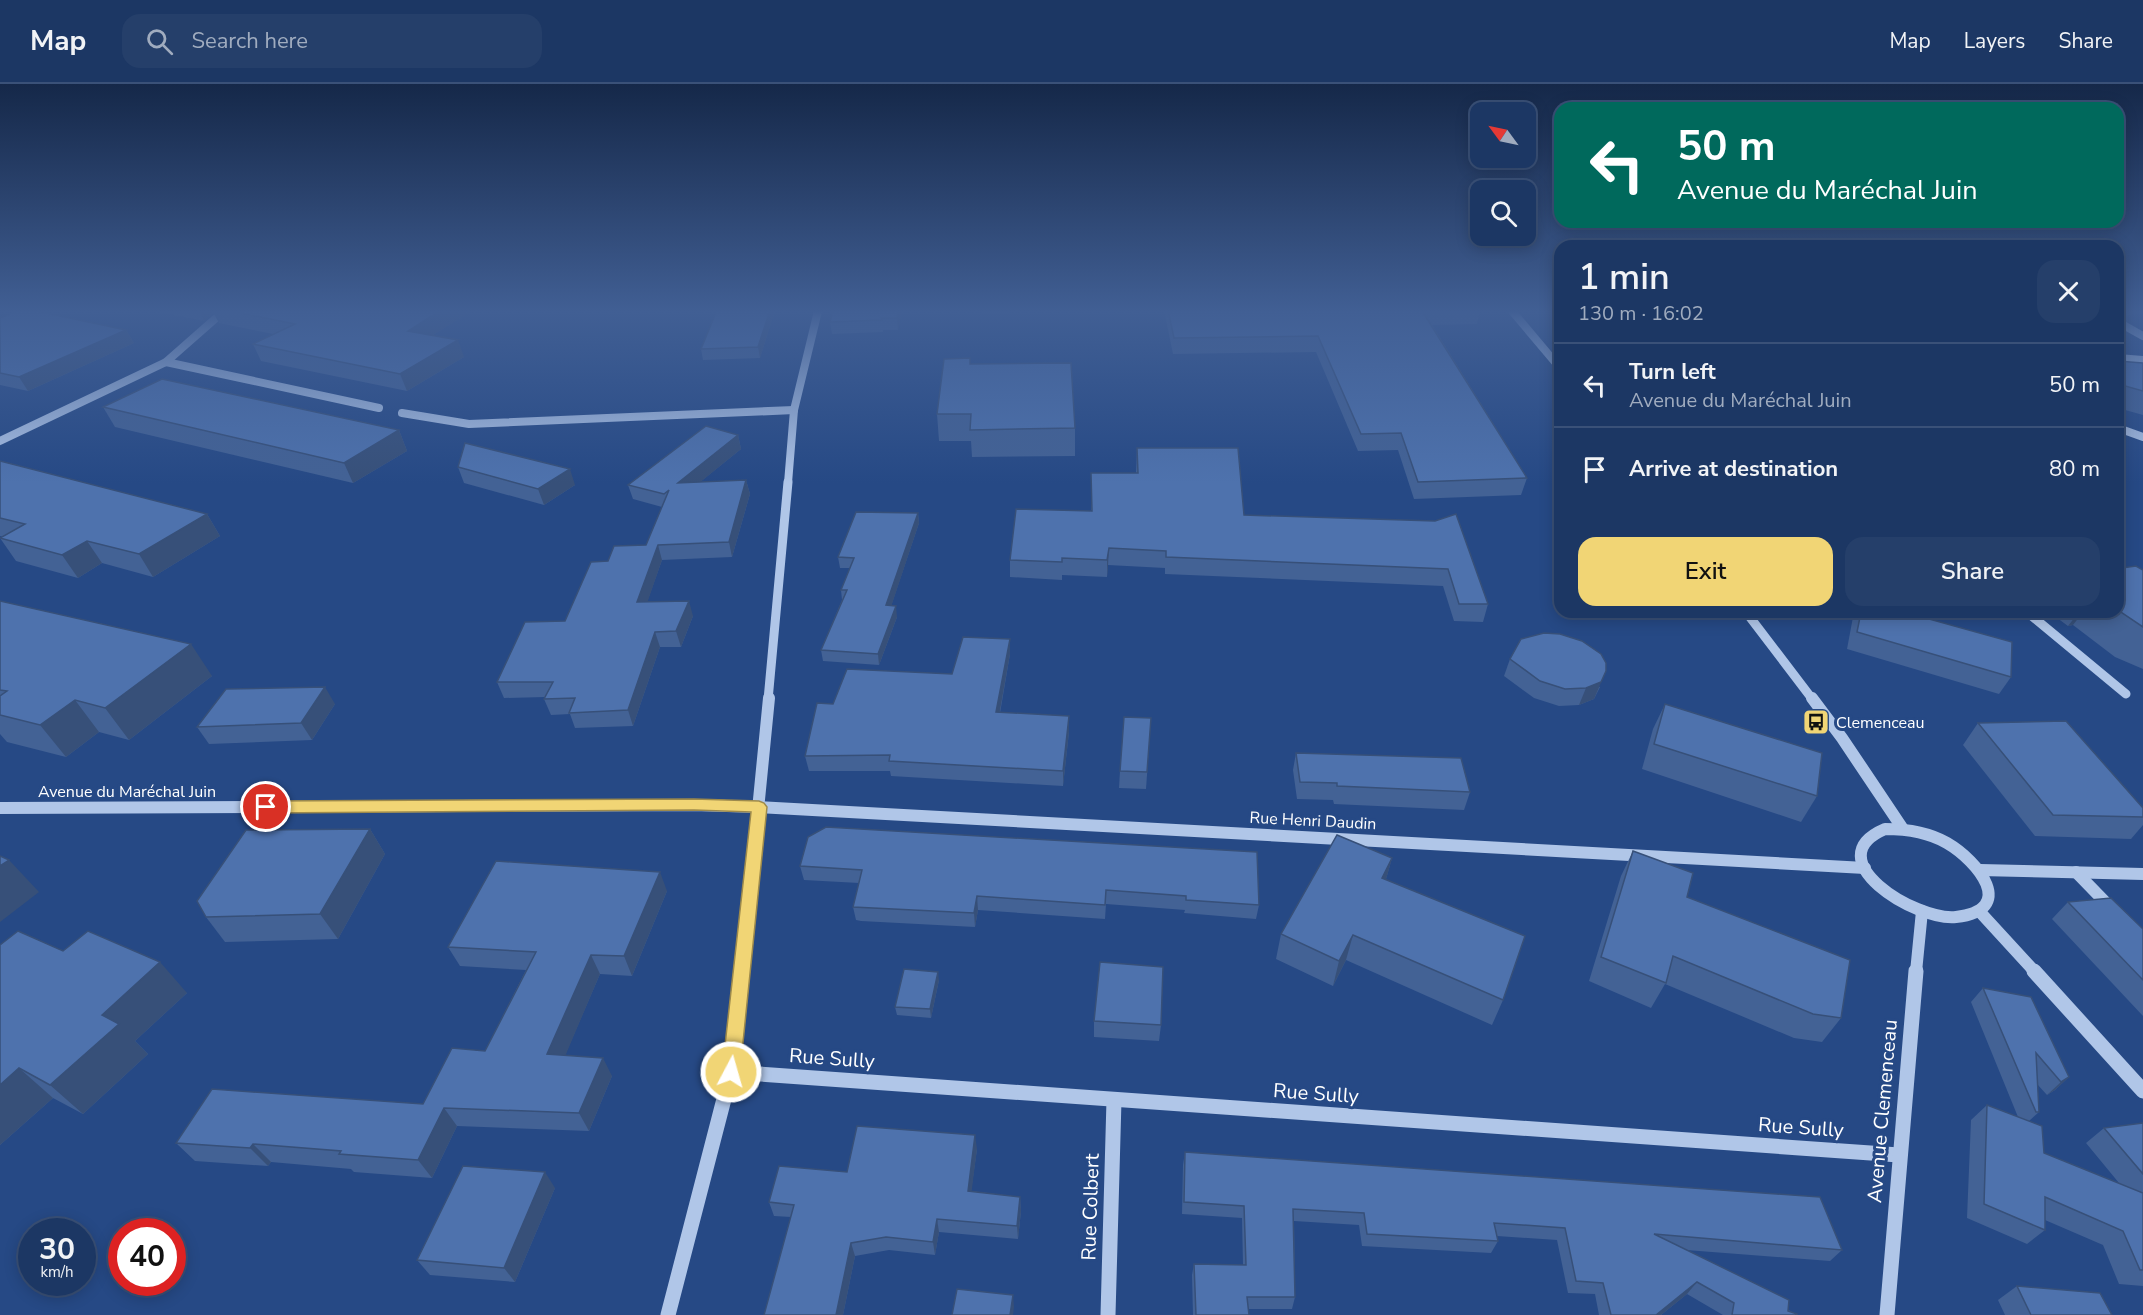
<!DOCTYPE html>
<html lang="en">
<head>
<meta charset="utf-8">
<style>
	body { margin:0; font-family:"Nunito Sans",sans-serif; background:#253f6a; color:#f1f3f6; height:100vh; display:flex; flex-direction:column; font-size:22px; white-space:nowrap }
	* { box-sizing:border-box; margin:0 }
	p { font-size:20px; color:#a0acbf }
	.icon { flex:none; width:33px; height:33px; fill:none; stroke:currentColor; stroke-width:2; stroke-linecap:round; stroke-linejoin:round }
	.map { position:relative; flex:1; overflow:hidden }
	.drawer { position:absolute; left:1554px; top:156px; width:570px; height:378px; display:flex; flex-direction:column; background:#1c3764; border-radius:18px; box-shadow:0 3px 15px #0003,0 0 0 2px #3a5178 }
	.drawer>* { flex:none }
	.hud { position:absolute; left:1554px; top:18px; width:570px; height:126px; border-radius:18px; box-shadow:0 3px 15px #0003,0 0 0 2px #3a5178; background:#00695c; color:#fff; overflow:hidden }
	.needle { width:39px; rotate:303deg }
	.buttons { position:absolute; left:1470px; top:18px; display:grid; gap:12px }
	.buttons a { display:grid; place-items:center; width:66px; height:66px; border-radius:12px; background:#1c3764; box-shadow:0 3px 15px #0003,0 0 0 2px #3a5178; font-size:30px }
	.speed { position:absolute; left:18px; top:1134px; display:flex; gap:12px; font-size:30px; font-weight:700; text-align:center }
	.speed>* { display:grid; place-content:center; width:78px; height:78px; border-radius:50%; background:#1c3764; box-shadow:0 3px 15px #0003,0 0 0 2px #3a5178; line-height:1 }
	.speed small { font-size:15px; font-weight:400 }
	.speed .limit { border:9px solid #d22; background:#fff; color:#111 }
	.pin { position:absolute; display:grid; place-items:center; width:51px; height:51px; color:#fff; margin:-26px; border:3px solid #fff; border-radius:50%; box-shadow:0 2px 6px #0007 }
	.me { position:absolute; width:66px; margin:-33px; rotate:6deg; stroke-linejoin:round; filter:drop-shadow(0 0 4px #0008) }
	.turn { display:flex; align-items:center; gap:21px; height:126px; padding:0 24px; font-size:27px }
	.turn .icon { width:78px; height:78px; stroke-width:2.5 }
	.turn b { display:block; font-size:42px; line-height:51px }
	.round { display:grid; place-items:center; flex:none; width:63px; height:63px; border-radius:18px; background:#253f6a }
	.overview { display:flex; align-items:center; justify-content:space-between; height:102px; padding:0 24px }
	h1 { font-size:36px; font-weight:600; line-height:45px }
	.button { display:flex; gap:12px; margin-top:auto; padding:12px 24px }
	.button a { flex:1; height:69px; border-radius:18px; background:#f1d575; color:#111; font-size:24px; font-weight:600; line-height:69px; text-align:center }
	.button a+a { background:#253f6a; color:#f1f3f6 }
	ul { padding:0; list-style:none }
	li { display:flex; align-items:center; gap:18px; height:84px; padding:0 24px; border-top:2px solid #3a5178 }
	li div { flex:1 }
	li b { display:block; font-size:22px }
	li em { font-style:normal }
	header { display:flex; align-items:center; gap:36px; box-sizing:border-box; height:84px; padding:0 30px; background:#1c3764; border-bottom:2px solid #3a5178 }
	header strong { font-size:28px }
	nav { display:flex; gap:33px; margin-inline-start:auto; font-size:21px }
	.search { width:420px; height:54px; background:#253f6a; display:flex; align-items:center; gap:15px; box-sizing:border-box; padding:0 21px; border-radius:18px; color:#a0acbf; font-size:22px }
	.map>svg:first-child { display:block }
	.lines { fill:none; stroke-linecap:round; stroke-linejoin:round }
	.minor-far3 { stroke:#b0c6e8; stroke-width:8 }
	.minor-far2 { stroke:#b0c6e8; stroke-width:9 }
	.minor-far1 { stroke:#b0c6e8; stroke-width:12 }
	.minor { stroke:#b0c6e8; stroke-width:15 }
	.wall { fill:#436295 }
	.shaded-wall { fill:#375079 }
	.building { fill:#4e72ad; stroke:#375079; stroke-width:1.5 }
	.route { fill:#f1d575; stroke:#9d8a4c; stroke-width:1.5 }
	.labels { text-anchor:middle; stroke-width:6; stroke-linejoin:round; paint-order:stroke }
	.poi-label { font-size:16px; fill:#fff; stroke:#264985; text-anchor:start }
	.street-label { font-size:16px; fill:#fff; stroke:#264985 }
	.near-street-label { font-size:20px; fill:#fff; stroke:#264985 }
</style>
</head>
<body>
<header>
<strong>Map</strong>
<div class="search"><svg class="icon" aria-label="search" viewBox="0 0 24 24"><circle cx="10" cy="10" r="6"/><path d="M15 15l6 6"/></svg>Search here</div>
<nav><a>Map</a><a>Layers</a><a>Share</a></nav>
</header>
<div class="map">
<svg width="2143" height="1231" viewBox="0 0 2143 1231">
	<rect width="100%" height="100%" fill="#264985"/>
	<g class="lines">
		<g class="minor-far3">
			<path d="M1512,227l48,57"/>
			<path d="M2118,238l25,14"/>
			<path d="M2118,274l25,2"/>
			<path d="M166,278l58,-51"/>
			<path d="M402,329l67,11 325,-14"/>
			<path d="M2118,344l25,9"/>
			<path d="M0,357l166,-79 213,46"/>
			<path d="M788,399l6,-73 24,-99"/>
		</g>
		<g class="minor-far2">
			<path d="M1746,528l67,88"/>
			<path d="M2027,528l99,82"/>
			<path d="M768,616l20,-218"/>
		</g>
		<g class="minor-far1">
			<path d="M1812,614l30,40 61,91"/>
			<path d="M0,724l694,-3 65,2 1106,61"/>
			<path d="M1885,745c21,0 43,3 62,14 31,18 71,67 9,74 -41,4 -141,-58 -71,-88z"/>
			<path d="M1980,786l163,4"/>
			<path d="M2076,788l35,36"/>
			<path d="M1980,828l55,60"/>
			<path d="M742,888l27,-274"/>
			<path d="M1916,888l6,-61"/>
		</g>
		<g class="minor">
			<path d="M2034,887l109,120"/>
			<path d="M731,988l1168,83"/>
			<path d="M668,1231l63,-243 11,-101"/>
			<path d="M1108,1231l6,-215"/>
			<path d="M1887,1231l29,-344"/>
		</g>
	</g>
	<g class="wall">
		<path d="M158,226h315l-40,25 31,22 -57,34 -146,-30 -8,-17 20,-10 -54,-11 -6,-11 -9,9 -45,-9z"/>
		<path d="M717,226h58l-15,48 -57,2 -2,-11z"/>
		<path d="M833,226h71l-2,1 -4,19h-15v2l-51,2 -2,-12z"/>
		<path d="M980,226h29v3l-28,1z"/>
		<path d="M1164,226h316l-3,14 -45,1 95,153 -6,17 -107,4 -16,-49 -40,1 -42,-99 -143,2z"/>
		<path d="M2118,226h25v4l-25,2z"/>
		<path d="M0,234l126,12 8,13 -106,48 -28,-6z"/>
		<path d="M2118,277l25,2v52l-25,-7z"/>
		<path d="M971,280l104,64v28l-103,1 -1,-16h-32l-2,-27z"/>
		<path d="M103,323l296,23 8,21 -54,32 -238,-56z"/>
		<path d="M738,351l3,14 -41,33 46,-2 4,14 -18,63 -70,3 -15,42 46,14 -12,31h-21l-27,79 -58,2 -5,-14 -19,1 -7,-16 1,-2 -41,1 -7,-16 68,-61 43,-60 38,-16 16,-38 -29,-8 -5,-14z"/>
		<path d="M1137,364l107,67 191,6 53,83 -5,18 -29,-1 -11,-35 -278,-12v-6l-57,-3 -1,12 -45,-2v5l-52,-3v-17l81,-49v-38h45z"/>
		<path d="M0,377l207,53 13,22 -67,41 -51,-14 -24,15 -62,-17 -16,-23 3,-1 -3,-1z"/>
		<path d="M458,383l117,18 -31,20 -80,-22z"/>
		<path d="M918,429l1,10 -28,83 6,11 -18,48 -56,-4 -2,-11 21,-50 -1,-10 9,-22h-10l-2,-11z"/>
		<path d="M2118,476l4,8 21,2v99l-28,-12 -42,-32 -5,1 -19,-14h69z"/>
		<path d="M0,517l212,75 -83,64 -30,-8 -33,25 -59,-15 -7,-8z"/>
		<path d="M1856,528h48l107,65 -12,17 -152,-45 6,-32z"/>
		<path d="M1010,555v15l-10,59 69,3v16l-6,54 -172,-10 -1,-5h-81l-4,-15 28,-52 119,-30z"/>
		<path d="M1510,575l90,28 -6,12 -15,6 -20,1 -25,-8 -30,-22z"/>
		<path d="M335,620l-23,36 -103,4 -12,-17z"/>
		<path d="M1665,620l152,92 -16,26 -159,-53 11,-40z"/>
		<path d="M1151,634l-5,71 -27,-1 1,-17z"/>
		<path d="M1978,639l165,85v17l-12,14 -96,-3 -72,-91z"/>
		<path d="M1296,669l174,39 -6,18 -130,-6 -1,-4 -36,-1 -4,-29z"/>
		<path d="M370,745l15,25 -47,85 -113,3 -19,-25z"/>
		<path d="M808,753l451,68 -3,14 -72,-6 1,-3 -79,-6 -1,15 -127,-9 -3,17 -114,-6 -5,-1 -3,-13 6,-24 -55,-3 -4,-14z"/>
		<path d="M1633,767l54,46 154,121 -19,24 -28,-4 -129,-54 -14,24 -62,-27 32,-105z"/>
		<path d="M1392,774l-6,21 117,121 -11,25 -146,-65 -13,26 -57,-27 5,-25z"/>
		<path d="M667,807l-35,85 -32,-2 -35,81 47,21 -23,55 -132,-5 -25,52 -78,-6 -3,-3 -80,-7 -3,4 -73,-5 -19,-18 247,-39 62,-53 41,-81 -66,-4 -12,-19z"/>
		<path d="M2068,818l75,27v87l-91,-97z"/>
		<path d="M0,861l63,6 124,42 -52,48 13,13 -65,60 -30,-16 -53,47z"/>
		<path d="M939,896l-8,38 -34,-3 -2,-8z"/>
		<path d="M1983,904l86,89 -14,13 -8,5 -10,-11 2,28 -10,9 15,32 75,30 -33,-40 18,-15 39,-5v163l-24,-2 -16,-39 -58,-25v10l-18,14 -60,-26 4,-98 16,-15 31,12 -47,-115z"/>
		<path d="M1094,937l67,4 -2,16 -65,-4z"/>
		<path d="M977,1065l-6,42 49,6 1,14 -3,28 -79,-7 -4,23 -46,-5 -34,6 -12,59h-79l27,-98 -17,-1 -5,-14 78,-30z"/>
		<path d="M1185,1068l657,98 -12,11 -144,-11 111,65h-74l-36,-21 -26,21h-62l-4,-21 -27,-1 -11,-53 -60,-4 1,5 -7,12 -129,-7 -3,-21 -65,-4 1,76 -3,12h-44l1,6h-56l-1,-40 2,-11 49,1 -1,-47 -60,-4 1,-49z"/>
		<path d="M555,1104l-40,94 -85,-7 -13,-15z"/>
		<path d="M2017,1202l95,29h-107l-7,-15z"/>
	</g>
	<g class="shaded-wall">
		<path d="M199,226h13l1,2 -9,9z"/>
		<path d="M441,226h32l-59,37 -6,-16z"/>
		<path d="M770,226h5l-15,48 -2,-11z"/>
		<path d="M898,226l4,1 -4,19 -1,-12z"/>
		<path d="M126,246l8,13 -106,48 -9,-14z"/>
		<path d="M458,256l6,17 -57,34 -7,-17z"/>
		<path d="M399,346l8,21 -54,32 -9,-20z"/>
		<path d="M738,351l3,14 -59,48 -4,-14z"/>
		<path d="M570,385l5,16 -31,20 -6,-16z"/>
		<path d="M746,396l4,14 -18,63 -3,-15z"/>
		<path d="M918,429l1,10 -31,93 -2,-11z"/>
		<path d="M207,430l13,22 -67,41 -14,-23z"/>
		<path d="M87,457l15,22 -24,15 -16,-23z"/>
		<path d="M658,461l4,15 -20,58 -5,-16z"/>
		<path d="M1109,464l-1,17 -1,12v-17z"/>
		<path d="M689,517l4,15 -12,31 -5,-16z"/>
		<path d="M896,522l1,11 -18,48 -1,-11z"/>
		<path d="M2079,528h4l-10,13 -5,1z"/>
		<path d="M655,548l5,15 -27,79 -5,-16z"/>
		<path d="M1010,555v15l-13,73 -1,-15z"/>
		<path d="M191,560l21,32 -83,64 -24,-32z"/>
		<path d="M1606,587l-12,28 -15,6 7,-17z"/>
		<path d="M325,603l10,17 -23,36 -11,-17z"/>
		<path d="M75,616l24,32 -33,25 -26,-32z"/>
		<path d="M1069,632v16l-6,54v-15z"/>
		<path d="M370,745l15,25 -47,85 -18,-25z"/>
		<path d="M1392,774l-7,25 -3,-5z"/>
		<path d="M9,776l30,32 -39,30v-56z"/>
		<path d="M660,788l7,19 -35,85 -8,-20z"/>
		<path d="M977,812l1,14 -3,17 -1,-14z"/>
		<path d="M1353,851l-7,25 -13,26 6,-25z"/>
		<path d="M591,871l9,19 -42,99 -11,-19z"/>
		<path d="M160,878l27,31 -52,48 13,13 -65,60 -33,-29 52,-70z"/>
		<path d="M938,888l1,8 -8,38 -1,-9z"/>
		<path d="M603,974l9,18 -23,55 -10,-18z"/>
		<path d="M19,984l34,30 -53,47v-60z"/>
		<path d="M2069,993l-14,13 -8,5 14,-13z"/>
		<path d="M444,1024l13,18 -25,52 -14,-18z"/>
		<path d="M975,1051l2,14 -7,55 -2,-13z"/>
		<path d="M253,1060l18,18 -3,4 -18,-18z"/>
		<path d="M545,1088l10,16 -40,94 -11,-14z"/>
		<path d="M1020,1113l1,14 -3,28 -1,-13z"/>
		<path d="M937,1135l2,13 -4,23 -2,-13z"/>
		<path d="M851,1159l4,13 -12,59h-7z"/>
		<path d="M1697,1198l-10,12 -26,21h-5z"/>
		<path d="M1013,1211l1,12 -1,8h-3z"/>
	</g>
	<g class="building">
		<path d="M19,226h13l94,20 -107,47 -19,-4v-55z"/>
		<path d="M225,226h216l-33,21 50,9 -58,34 -147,-30 42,-20z"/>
		<path d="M717,226h53l-12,37 -57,2z"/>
		<path d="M833,226h65l-1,8h-16l1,2 -52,2z"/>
		<path d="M1168,226h257l-3,1 105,167 -109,4 -17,-49 -40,1 -43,-98 -144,2z"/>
		<path d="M970,274v6l101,-1 4,65 -105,2 1,-16h-34l7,-55z"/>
		<path d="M2118,277l25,2v28l-25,-7z"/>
		<path d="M162,295l237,51 -55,33 -241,-56z"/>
		<path d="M706,342l32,9 -60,48 68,-3 -17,62 -71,3 -21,57 52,-1 -13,30 -21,1 -27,78 -59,3 6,-15 -31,1 9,-17h-56l28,-60 40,-1 26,-59 17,-1 6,-15 32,-1 23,-55 -5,4 -36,-9z"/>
		<path d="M465,359l105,26 -32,20 -80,-22z"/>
		<path d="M1137,364h101l6,67 191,6 21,-7 32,90h-29l-11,-35 -282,-12v-6l-57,-3 -2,12 -45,-2v4l-52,-2 6,-51 76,2 -1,-38h47z"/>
		<path d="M0,377l207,53 -68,40 -52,-13 -25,14 -62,-17 25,-14 -25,-6z"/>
		<path d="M856,428l62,1 -32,92 10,1 -18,48 -57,-4 26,-60h-6l13,-32 -16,-1z"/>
		<path d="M2118,476l4,8 14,-2 7,4v57l-25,-17z"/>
		<path d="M0,517l191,43 -86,64 -30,-8 -35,25 -40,-10v-19l7,-5 -7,-1z"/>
		<path d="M1861,528h43l108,30 -1,35 -154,-45z"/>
		<path d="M1544,549l16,1 22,7 19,13 5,9v8l-5,11 -15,6 -21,1 -25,-8 -30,-22 11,-20z"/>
		<path d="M963,553l47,2 -14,73 73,4 -6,55 -174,-10 1,-6 -85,1 12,-53 16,1 14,-35 105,5z"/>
		<path d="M325,603l-24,36 -104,4 29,-38z"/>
		<path d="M1665,620l157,49 -5,43 -163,-52z"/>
		<path d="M1124,633l27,1 -4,54 -27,-1z"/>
		<path d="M2066,637l77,87v9l-90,-2 -75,-92z"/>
		<path d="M1296,669l165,5 9,34 -133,-6v-3l-37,-1z"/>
		<path d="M826,743l431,25 2,53 -73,-5v-4l-80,-6 -1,15 -128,-9 -3,17 -121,-6 9,-37 -62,-4 8,-29z"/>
		<path d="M370,745l-50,85 -114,3 -9,-16 49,-71z"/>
		<path d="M1337,751l55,23 -10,20 143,58 -22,64 -150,-65 -14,26 -58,-27z"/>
		<path d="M1633,767l60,22 -6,24 163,63 -9,58 -28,-4 -140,-58 -7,27 -65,-26z"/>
		<path d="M0,772l9,4 -9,6z"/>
		<path d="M496,777l164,11 -36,84 -33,-1 -44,99 56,4 -24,55 -135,-5 -26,52 -79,-6 2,-3 -88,-7 -3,4 -74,-5 36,-54 211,15 29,-56 33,3 51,-99 -88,-5z"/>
		<path d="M2111,814l32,31v51l-75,-78z"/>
		<path d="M18,847l45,20 25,-20 72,31 -58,53 17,9 -69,61 -31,-17 -19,17v-140z"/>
		<path d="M1100,878l63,5 -2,58 -67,-4z"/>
		<path d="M904,885l34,3 -8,37 -35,-2z"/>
		<path d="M1983,904l48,9 38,80 -8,5 -25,-29 3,59h-3z"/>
		<path d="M1987,1021l55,21 2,27 99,40v77h-3l-17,-39 -78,-34v33l-61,-26z"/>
		<path d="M2143,1039v51l-39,-46z"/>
		<path d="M857,1042l118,9 -7,56 52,6 -3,29 -80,-7 -4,23 -47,-5 -35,6 -15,72h-72l30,-110 -25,-3 10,-36 68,6z"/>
		<path d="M1185,1068l635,45 22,53 -188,-16 135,66 -1,11 9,3v1h-65l2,-12 -37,-21 -41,33h-45l-8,-32 -27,-2 -11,-53 -71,-5 4,18 -131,-7 -3,-21 -71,-4 2,88h-48l2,18h-53l-2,-51 52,1 -2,-59 -60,-4z"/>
		<path d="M463,1082l82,6 -41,96 -87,-8z"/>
		<path d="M2017,1202l83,7 12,22h-81z"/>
		<path d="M957,1205l56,6 -3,20h-58z"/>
	</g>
	<linearGradient id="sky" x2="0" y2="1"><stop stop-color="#152849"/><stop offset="0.57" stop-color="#415f94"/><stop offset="1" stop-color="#415f94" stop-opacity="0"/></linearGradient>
	<rect width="2143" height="399" fill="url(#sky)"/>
	<path class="route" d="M694,715l65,2 5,2 3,4 -27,265 -2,6 -7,2 -6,-2 -3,-6 29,-260 -57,-2 -428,3 -5,-2 -2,-4 2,-4 5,-2z"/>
	<defs>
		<symbol id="bus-square" viewBox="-11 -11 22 22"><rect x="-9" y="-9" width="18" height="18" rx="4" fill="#f1d575" stroke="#264985"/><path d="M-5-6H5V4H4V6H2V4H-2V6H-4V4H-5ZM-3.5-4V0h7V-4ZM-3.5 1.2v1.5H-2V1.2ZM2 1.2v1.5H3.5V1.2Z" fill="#111"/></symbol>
	</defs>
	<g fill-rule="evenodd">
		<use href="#bus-square" x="1801" y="623" width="30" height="30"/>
	</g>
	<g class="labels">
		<g class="poi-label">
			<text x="1836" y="644">Clemenceau</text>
		</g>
		<g class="street-label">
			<text x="127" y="713">Avenue du Maréchal Juin</text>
			<text transform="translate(1313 736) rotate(3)" y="6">Rue Henri Daudin</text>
		</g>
		<g class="near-street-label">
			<text transform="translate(832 974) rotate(4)" y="7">Rue Sully</text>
			<text transform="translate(1316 1009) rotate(4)" y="7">Rue Sully</text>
			<text transform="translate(1882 1027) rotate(-85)" y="7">Avenue Clemenceau</text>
			<text transform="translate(1801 1043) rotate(4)" y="7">Rue Sully</text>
			<text transform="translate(1090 1123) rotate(-88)" y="7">Rue Colbert</text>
		</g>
	</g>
</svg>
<div class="buttons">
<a><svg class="needle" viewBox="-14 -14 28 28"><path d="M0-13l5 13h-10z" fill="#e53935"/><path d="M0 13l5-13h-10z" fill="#a0acbf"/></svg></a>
<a><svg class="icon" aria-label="search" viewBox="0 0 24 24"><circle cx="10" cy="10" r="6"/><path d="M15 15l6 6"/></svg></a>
</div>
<div class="speed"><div>30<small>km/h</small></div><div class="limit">40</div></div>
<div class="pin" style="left:266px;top:723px;background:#d93025"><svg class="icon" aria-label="arrive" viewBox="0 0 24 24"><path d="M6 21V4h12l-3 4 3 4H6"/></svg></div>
<svg class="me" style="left:731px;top:988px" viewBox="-20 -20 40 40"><circle r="17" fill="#f1d575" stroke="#fff" stroke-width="3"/><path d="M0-11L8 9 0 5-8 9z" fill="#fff"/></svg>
<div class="hud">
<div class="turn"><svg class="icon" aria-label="left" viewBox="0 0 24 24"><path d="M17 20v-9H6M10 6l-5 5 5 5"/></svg><div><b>50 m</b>Avenue du Maréchal Juin</div></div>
</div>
<section class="drawer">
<div class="overview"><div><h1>1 min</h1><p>130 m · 16:02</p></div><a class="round"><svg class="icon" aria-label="close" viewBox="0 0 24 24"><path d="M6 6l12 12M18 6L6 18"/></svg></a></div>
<ul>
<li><svg class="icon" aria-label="left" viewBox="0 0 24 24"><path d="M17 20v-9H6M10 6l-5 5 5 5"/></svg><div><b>Turn left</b><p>Avenue du Maréchal Juin</p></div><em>50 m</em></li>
<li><svg class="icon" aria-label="arrive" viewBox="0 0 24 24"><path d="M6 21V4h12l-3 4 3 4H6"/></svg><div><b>Arrive at destination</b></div><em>80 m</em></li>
</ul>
<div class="button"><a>Exit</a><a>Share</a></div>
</section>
</div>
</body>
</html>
